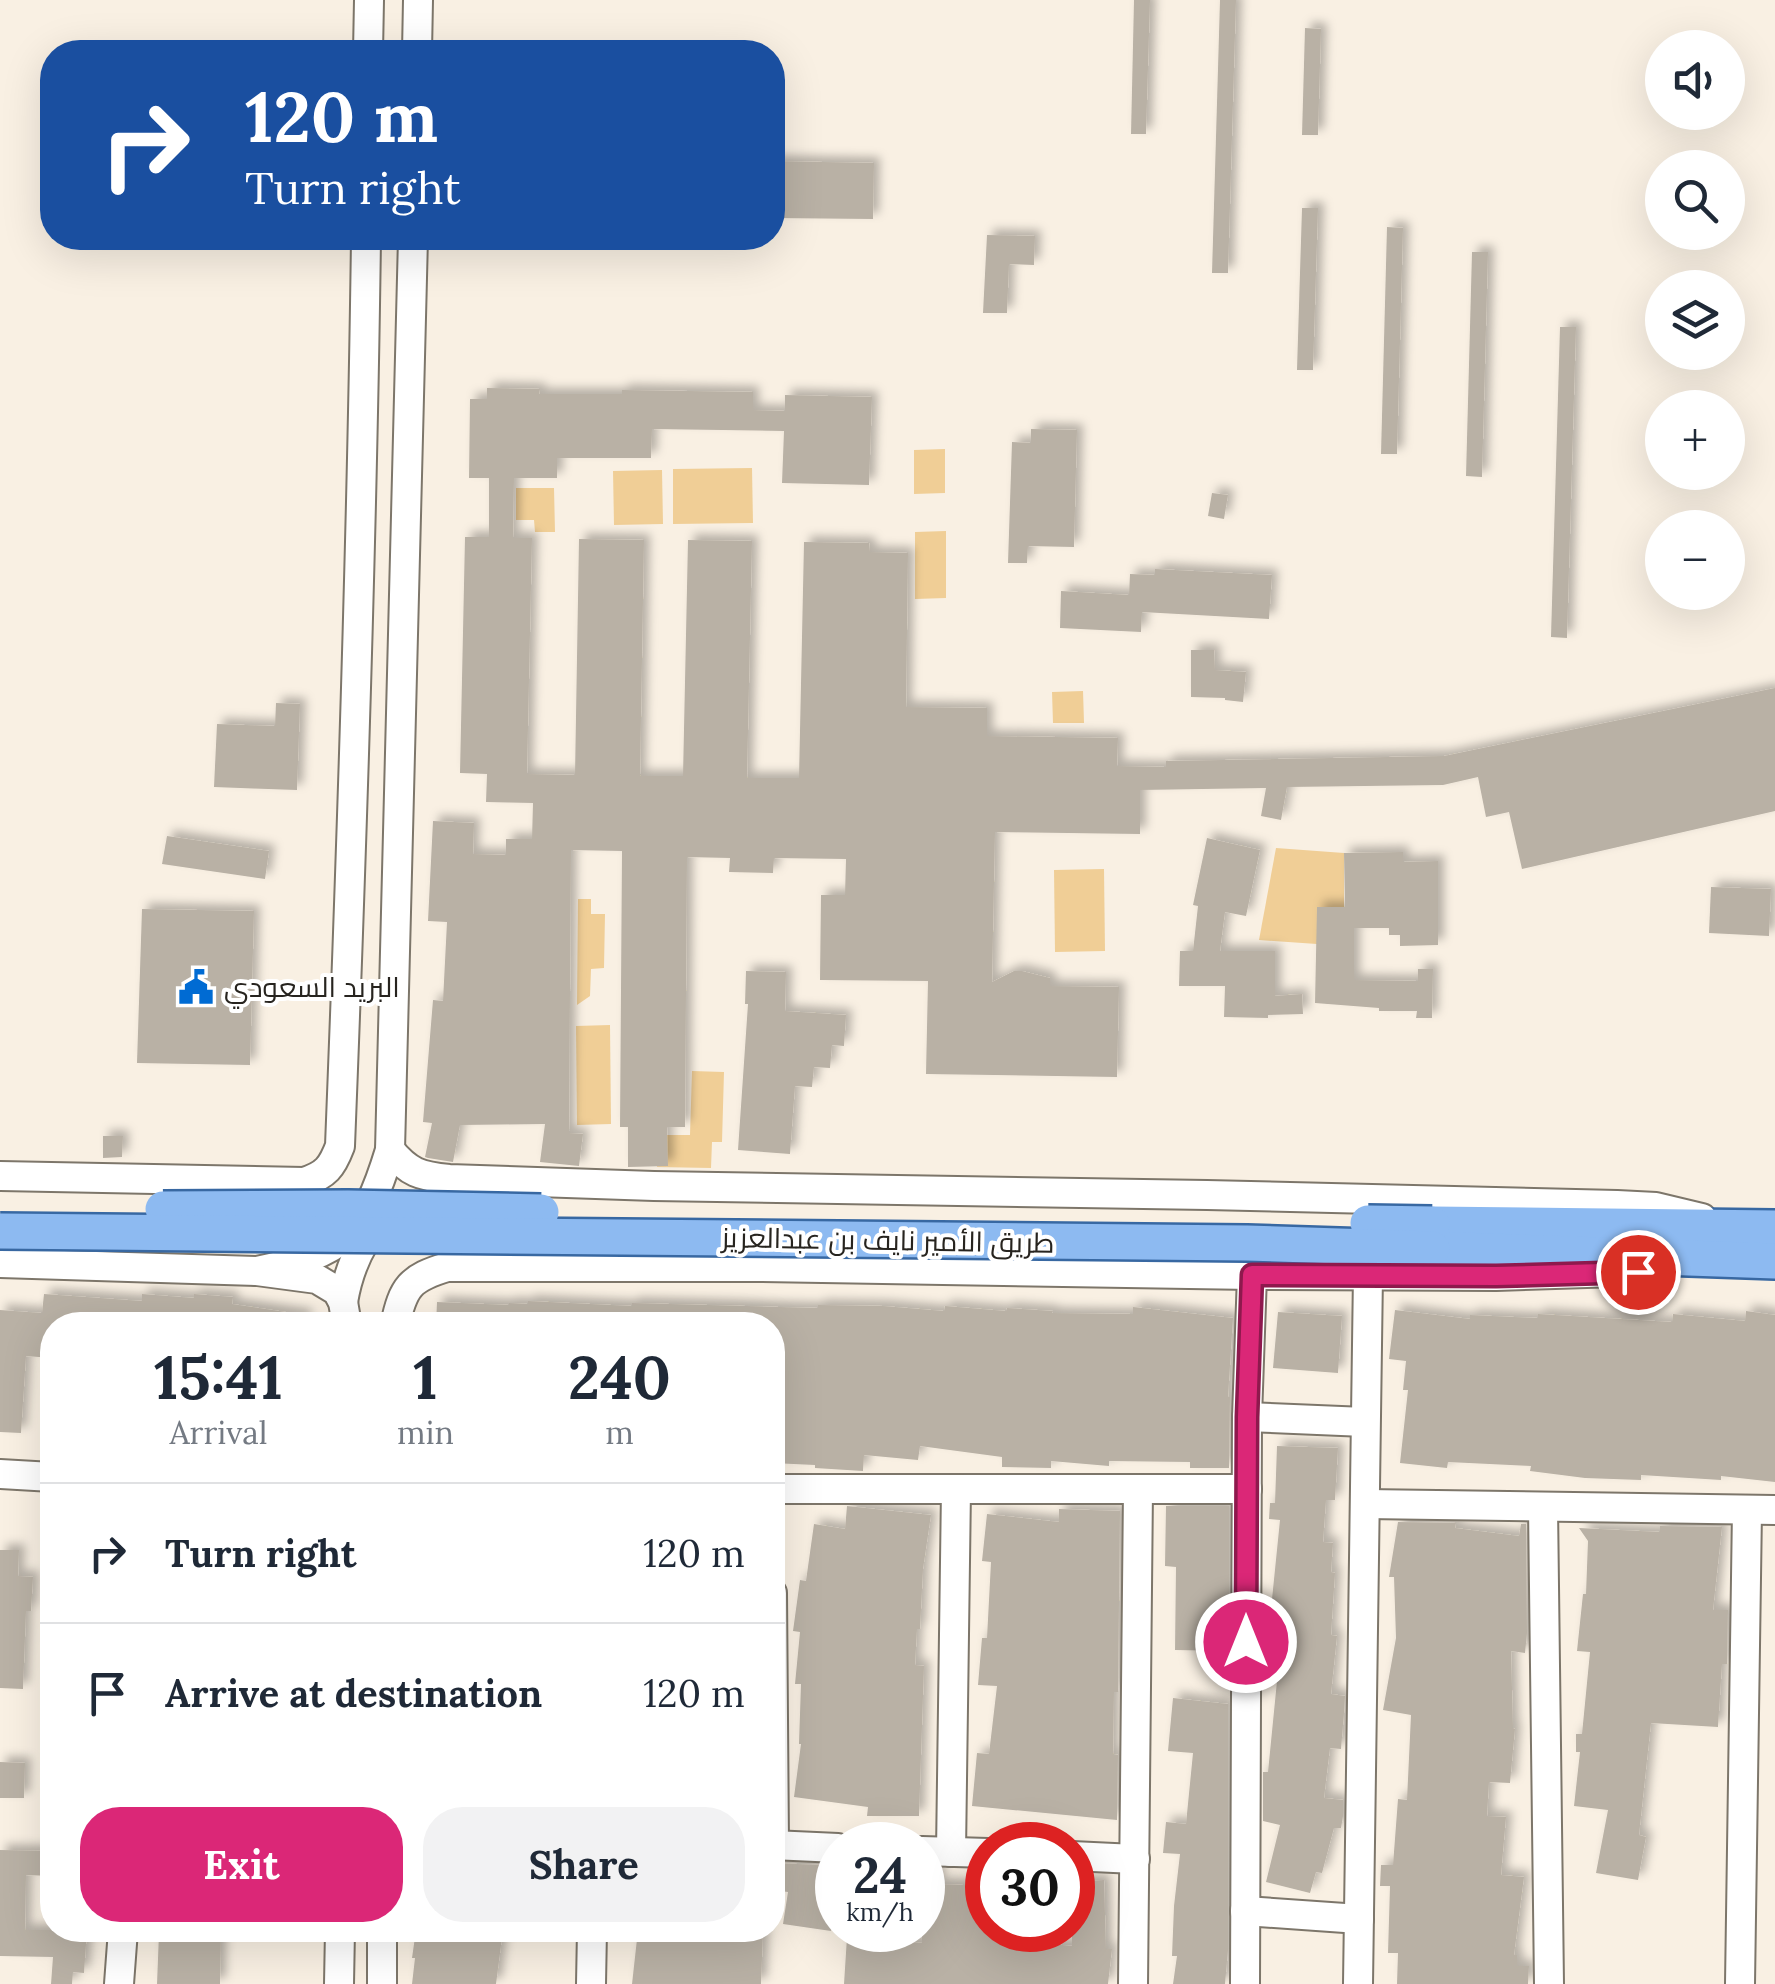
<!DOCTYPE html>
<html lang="en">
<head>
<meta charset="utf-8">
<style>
	body { margin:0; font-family:Lora,Cairo,serif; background:#f2f2f3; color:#1f2937; height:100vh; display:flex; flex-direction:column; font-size:38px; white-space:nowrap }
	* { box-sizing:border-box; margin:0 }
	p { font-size:32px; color:#747a83 }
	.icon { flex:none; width:55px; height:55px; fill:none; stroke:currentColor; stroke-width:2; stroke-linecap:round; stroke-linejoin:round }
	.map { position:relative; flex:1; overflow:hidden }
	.sheet { position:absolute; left:40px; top:1312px; width:745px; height:630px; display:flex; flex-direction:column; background:#fff; border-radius:40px; box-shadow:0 10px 40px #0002 }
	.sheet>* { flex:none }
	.banner { position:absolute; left:40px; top:40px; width:745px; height:210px; border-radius:40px; box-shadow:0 10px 40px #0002; background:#1a4fa0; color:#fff; overflow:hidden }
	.fabs { position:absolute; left:1645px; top:30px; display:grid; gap:20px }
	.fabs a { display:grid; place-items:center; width:100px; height:100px; border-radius:50%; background:#fff; box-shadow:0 10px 40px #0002; font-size:50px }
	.speed { position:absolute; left:815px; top:1822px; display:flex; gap:20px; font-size:50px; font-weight:700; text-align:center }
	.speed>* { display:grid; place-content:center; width:130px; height:130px; border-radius:50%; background:#fff; box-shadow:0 10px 40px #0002; line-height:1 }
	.speed small { font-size:25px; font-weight:400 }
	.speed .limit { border:15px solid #d22; background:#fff; color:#111 }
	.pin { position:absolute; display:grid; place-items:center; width:85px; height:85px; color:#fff; margin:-42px; border:5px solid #fff; border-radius:50%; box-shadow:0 2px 10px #0007 }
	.me { position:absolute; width:110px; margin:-55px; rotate:0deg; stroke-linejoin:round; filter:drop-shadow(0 0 8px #0008) }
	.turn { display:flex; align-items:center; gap:35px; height:210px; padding:0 40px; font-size:45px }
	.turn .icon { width:130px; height:130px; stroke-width:2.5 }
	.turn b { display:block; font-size:70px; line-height:85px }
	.eta { display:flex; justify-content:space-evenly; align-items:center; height:170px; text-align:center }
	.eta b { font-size:60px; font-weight:700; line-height:70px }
	.button { display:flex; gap:20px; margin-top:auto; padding:20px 40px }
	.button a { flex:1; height:115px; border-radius:40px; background:#db2777; color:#fff; font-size:40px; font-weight:700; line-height:115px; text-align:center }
	.button a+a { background:#f2f2f3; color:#1f2937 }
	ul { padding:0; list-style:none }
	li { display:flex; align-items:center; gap:30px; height:140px; padding:0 40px; border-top:2px solid #e0e1e3 }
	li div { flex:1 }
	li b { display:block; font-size:38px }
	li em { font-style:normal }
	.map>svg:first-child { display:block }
	.green { fill:#f0ce96 }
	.building { fill:#b9b1a5; filter:url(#shadow) }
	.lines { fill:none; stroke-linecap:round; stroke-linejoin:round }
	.minor-casing { stroke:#7d766a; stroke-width:32 }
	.major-casing { stroke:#3868a2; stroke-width:40 }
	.minor { stroke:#fff; stroke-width:28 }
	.major { stroke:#8dbaf1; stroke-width:35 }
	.major-bridge-casing { stroke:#3868a2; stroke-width:40; stroke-linecap:butt }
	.major-bridge { stroke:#8dbaf1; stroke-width:35 }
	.route-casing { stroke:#8e194d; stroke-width:25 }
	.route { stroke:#db2777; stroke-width:18 }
	.labels { text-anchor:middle; stroke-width:8; stroke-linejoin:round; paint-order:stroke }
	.poi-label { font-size:28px; fill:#27241f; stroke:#fff; text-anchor:start }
	.street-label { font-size:28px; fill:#27241f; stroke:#fff }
</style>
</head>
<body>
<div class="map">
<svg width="1775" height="1984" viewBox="0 0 1775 1984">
	<defs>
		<filter id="shadow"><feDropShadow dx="6" dy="-6" stdDeviation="5" flood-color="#0004"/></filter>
	</defs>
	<rect width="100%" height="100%" fill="#f9f0e3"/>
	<g class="green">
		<path d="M945,449v44l-31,1v-44z"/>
		<path d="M752,468l1,55 -80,1v-55z"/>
		<path d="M662,470l1,54 -49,1 -1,-54z"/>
		<path d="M516,488h38l1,44h-20l-1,-12h-18z"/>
		<path d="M946,531v67l-31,1v-67z"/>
		<path d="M1083,691l1,32h-31l-1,-31z"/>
		<path d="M1276,848l68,5v54l-27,37 -58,-4z"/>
		<path d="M1104,869l1,82 -50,1 -1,-82z"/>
		<path d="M578,899h13v15h14l-1,54 -13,1 -1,27 -13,9z"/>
		<path d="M610,1025l1,99 -34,1 -1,-99z"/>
		<path d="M692,1071l32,1 -2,70h-10l-1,26 -54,-1 1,-32h32z"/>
	</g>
	<g class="building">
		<path d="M1134,0h16l-4,134h-15z"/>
		<path d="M1220,0h16l-8,273h-16z"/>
		<path d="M1305,28l16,1 -3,106h-16z"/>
		<path d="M772,161l102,2 -1,56 -101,-1z"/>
		<path d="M1302,208h16l-5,162h-16z"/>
		<path d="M1387,227l16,1 -6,226h-16z"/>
		<path d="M987,235l48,1 -1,29 -25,-1 -2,49h-24z"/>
		<path d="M1472,252h16l-6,225 -16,-1z"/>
		<path d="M1560,327h16l-9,311 -16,-1z"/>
		<path d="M487,388l53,1 -1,5h83v-4l131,2v18l32,1v-16l87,2 -3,88 -87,-2 2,-52 -132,-2 -1,29h-94v20h-43l-1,60h19l-5,236 48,1 4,-236 65,1 -4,236h43l5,-236 64,1 -5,237h52l5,-236 65,1 1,9 38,1 -2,154 81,1v28l131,2 -1,28 49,1v-6l278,-5 331,-68v123l-253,58 -13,-57 -23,5 -8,-40 -35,8 -156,2 -6,33 -20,-4 5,-28 -126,2v44l-145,-2 -3,150 22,-11h8l28,7v8l69,1 -2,90 -191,-3 2,-93 -108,-1 1,-85h24l1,-36 -72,-1 -1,15 -44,-1 1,-14 -43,-1 -2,270h-18l1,39 -40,1v-40h-8l2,-276 -51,-1 -2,283 14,1 -4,32 -39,-4 5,-38 -85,1 -7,37 -25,-4 -3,-1 7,-34 -9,-1 10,-122 10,1 4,-79 -19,-1 5,-100 41,2 -1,31 33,1v-16h26l1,-36 -47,-1 1,-28 -27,-1 5,-236h24v-59h-20l1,-79h17z"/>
		<path d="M1031,429l46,1 -3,117 -46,-1 -1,17h-19l4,-121 19,1z"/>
		<path d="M1212,493l16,2 -4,24 -16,-3z"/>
		<path d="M1155,569l117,6 -3,44 -127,-7 -1,20 -81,-4 1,-37 68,4 1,-21 25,1z"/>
		<path d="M1191,650h23l1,20 31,2 -3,30 -18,-2v-2l-34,-1z"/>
		<path d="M276,703l24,1 -3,86 -83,-3 3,-63 58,2z"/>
		<path d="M167,836l102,15 -4,28 -103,-15z"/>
		<path d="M1207,838l53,12 -14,66 -21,-4 -5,39h55v45l27,-2 1,20 -35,1v3l-44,-1 1,-31h-46l1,-35h13l5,-45 -5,-1z"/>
		<path d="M1403,852v10l35,-1v84l-38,1v-11h-11v-7h-35v52l64,1v-12h15l-1,49h-16l1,-7h-38v-3l-64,-5 2,-96h28l-1,-54z"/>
		<path d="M1711,887l60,2 -2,47 -60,-3z"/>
		<path d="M142,909l112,2 -4,154 -113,-2z"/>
		<path d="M746,971l40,1 -1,39 61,4 -2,31 -12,-1 -2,23 -16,-1 -2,20 -17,-1 -5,68 -52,-4 10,-146h-3z"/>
		<path d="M103,1136h20l-1,21 -19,1z"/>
		<path d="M44,1294l98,7v-7l52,4v-4l39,3 -1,7 74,11 -1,10h-253v33l-26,-2 -5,77 -21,-1v-122l42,3z"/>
		<path d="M528,1301l104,5v-3l186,5v-3l65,1 61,5 1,-5 61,5 1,-3 46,3 -1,2 81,1v-7l100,11 -5,79h2l-1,71h-39v-6l-81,-1v5l-58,-5v7l-49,-1v-10l-82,-11 -2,14 -54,-5 -1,16 -48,-3v-3l-43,-2v-138h-336l1,-23 72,3v-2l19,1z"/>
		<path d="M1395,1310l75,9v-4l68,3v-4l134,8 1,-8 72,7 1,-10 29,4v167l-54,-6v4l-80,-5v5l-56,-2 -55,-7 1,-5 -83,-4 -1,6 -47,-5 8,-73h-5l3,-29 -17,-2z"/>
		<path d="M1278,1312l64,4 -4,57 -65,-5z"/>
		<path d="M1277,1446l61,2 -3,52h-9l-3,42 10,1 -2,29 4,1 -4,62 6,1 -6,58 14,2 -1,17 -3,36 -11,-1 -6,50 19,2v16l-2,12h-7l-12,45 -6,-1 -6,21 -44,-11 14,-57 -17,-4v-49h5l9,-91h-5l7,-62h-9l10,-99 -11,-1 1,-16h5z"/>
		<path d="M847,1506l84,9 -8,54 -3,60h-3l-2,36 9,1 -5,150h-52l1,-9 -74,-10 7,-53h-2l2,-60h-6l5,-52 -7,-1 7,-51 6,1 8,-57 31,5z"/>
		<path d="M1166,1506h63v145l-54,-1 1,-83 -11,-1z"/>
		<path d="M1059,1509l61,2 -2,181h-4l-1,62 5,1 -1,65 -145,-14 5,-53 12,1 8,-68 -19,-1 4,-47h5l4,-76 -9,-1 5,-47 72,8z"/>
		<path d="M1398,1522l58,1 -1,5 64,8 2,-12h5l1,109 -2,20 -14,-2 2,77 2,1 -5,54 -21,-1 -2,34 19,1 -5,58 23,2 -10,78h3v11h12l-1,18h-131l1,-31h-10l2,-67h-10l1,-21h12l5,-66 9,1 4,-85 -28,-5 13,-72 -2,-61h-5z"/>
		<path d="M1660,1526l62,1 -9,83h15l-1,54h-5l-4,63 -67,-4 -12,112 7,2 -8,43 -42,-7 12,-63 -34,-4 6,-54h-4v-18h6l8,-82 -13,-1 6,-57h3l2,-53 -9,-13 81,4z"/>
		<path d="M0,1550h19l-1,26 15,1 -2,34h-5l-3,78 -23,-1z"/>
		<path d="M1173,1698l55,6v246l-3,34h-52l4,-28h-5l2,-50 6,-52 -17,-1 3,-31 20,2 7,-71 -25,-2z"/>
		<path d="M0,1762l25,1 -1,35h-24z"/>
		<path d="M0,1850l52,1v25l-26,-1 -1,55h62l-3,43 -11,-1 -1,12h-21l2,-27 -53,-1z"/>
		<path d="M772,1863l50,2 -4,31 18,2 -5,33 -48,-7 5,-32 -16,-2z"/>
		<path d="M922,1869h17l-1,15 50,2v44h44v12l40,4v-64l32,-2 2,69h6l-4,35h-264l3,-47 75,6z"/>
		<path d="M416,1930h87l-7,54h-84l3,-26h-3z"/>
		<path d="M638,1930h125l-2,54h-129z"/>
		<path d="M159,1933l62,1 -1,50h-63z"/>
	</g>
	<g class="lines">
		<defs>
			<g id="minor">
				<path d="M368,52l1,-52"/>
				<path d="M417,52l1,-52"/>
				<path d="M390,1150c19,23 30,26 59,29l205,7 553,9 410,10 39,2 46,11"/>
				<path d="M0,1176l304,6c22,-7 28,-15 36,-36 12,-303 22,-606 26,-908"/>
				<path d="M0,1263l257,8 60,8 20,12 6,11 4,23"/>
				<path d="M257,1271c86,-18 107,-35 133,-121l23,-912"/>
				<path d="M343,1302c5,-30 17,-59 37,-82"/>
				<path d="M395,1325c8,-38 15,-47 52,-58h313l492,8 244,1 154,-5"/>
				<path d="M1247,1417l118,5"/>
				<path d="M0,1474l52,3"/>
				<path d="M772,1489h475"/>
				<path d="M1366,1504l409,6"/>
				<path d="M1543,1507l6,477"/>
				<path d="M772,1593l2,252"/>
				<path d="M772,1845l66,3"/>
				<path d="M922,1851l66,2"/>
				<path d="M951,1852l5,-363"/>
				<path d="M1072,1856l63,3"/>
				<path d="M1245,1911l114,8"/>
				<path d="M119,1984l4,-54"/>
				<path d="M339,1984l1,-54"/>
				<path d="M382,1984v-54"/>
				<path d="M591,1984l1,-54"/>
				<path d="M1133,1984l5,-495"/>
				<path d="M1245,1984l2,-567 5,-142"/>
				<path d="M1358,1984l10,-710"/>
				<path d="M1740,1984l7,-474"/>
			</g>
			<g id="major">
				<path d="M1432,1224l343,4"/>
				<path d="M1432,1249l343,12"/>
			</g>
		</defs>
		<use href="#minor" class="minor-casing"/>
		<use href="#major" class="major-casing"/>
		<use href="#minor" class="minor"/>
		<use href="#major" class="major"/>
		<defs>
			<g id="major-bridge">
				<path d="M163,1209l185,-1 193,4"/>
				<path d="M1368,1223l64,1"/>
				<path d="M0,1231l1247,12 185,6"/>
			</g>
		</defs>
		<use href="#major-bridge" class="major-bridge-casing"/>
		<use href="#major-bridge" class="major-bridge"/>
	</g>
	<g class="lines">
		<defs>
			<path id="route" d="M1246,1642l1,-225 5,-142 244,1 142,-4"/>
		</defs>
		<use href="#route" class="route-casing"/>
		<use href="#route" class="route"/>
	</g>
	<defs>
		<symbol id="civic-bare" viewBox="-9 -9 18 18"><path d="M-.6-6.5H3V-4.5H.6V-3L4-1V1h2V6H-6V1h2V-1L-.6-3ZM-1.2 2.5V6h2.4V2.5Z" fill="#006bd3" stroke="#fff" stroke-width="2.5" paint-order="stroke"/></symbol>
	</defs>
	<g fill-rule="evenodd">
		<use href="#civic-bare" x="171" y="962" width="50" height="50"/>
	</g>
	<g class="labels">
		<g class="poi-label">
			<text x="224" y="997">البريد السعودي</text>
		</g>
		<g class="street-label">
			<text transform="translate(888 1240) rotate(1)" y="10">طريق الأمير نايف بن عبدالعزيز</text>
		</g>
	</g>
</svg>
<div class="fabs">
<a><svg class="icon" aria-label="sound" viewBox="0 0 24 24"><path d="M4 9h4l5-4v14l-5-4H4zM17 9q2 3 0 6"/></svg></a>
<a><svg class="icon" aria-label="search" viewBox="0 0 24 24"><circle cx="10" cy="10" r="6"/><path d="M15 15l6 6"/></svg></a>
<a><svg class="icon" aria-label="layers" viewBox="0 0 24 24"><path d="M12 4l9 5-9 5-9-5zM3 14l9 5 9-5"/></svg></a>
<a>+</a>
<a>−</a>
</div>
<div class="speed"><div>24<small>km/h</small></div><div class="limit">30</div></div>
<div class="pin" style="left:1638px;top:1272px;background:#d93025"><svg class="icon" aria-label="arrive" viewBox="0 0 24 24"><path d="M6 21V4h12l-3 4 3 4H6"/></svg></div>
<svg class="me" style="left:1246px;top:1642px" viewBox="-20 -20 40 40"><circle r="17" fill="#db2777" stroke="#fff" stroke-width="3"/><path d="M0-11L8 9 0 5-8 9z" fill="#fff"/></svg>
<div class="banner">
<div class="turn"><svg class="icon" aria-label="right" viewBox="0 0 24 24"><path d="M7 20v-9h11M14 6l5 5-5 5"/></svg><div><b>120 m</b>Turn right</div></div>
</div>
<section class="sheet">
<div class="eta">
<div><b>15:41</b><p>Arrival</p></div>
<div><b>1</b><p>min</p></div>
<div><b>240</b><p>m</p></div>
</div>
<ul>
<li><svg class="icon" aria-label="right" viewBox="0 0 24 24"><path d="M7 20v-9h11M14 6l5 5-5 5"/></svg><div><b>Turn right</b></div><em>120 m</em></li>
<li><svg class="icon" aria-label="arrive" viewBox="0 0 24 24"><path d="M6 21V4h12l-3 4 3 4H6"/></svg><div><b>Arrive at destination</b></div><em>120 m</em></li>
</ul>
<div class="button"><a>Exit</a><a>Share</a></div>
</section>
</div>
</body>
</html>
